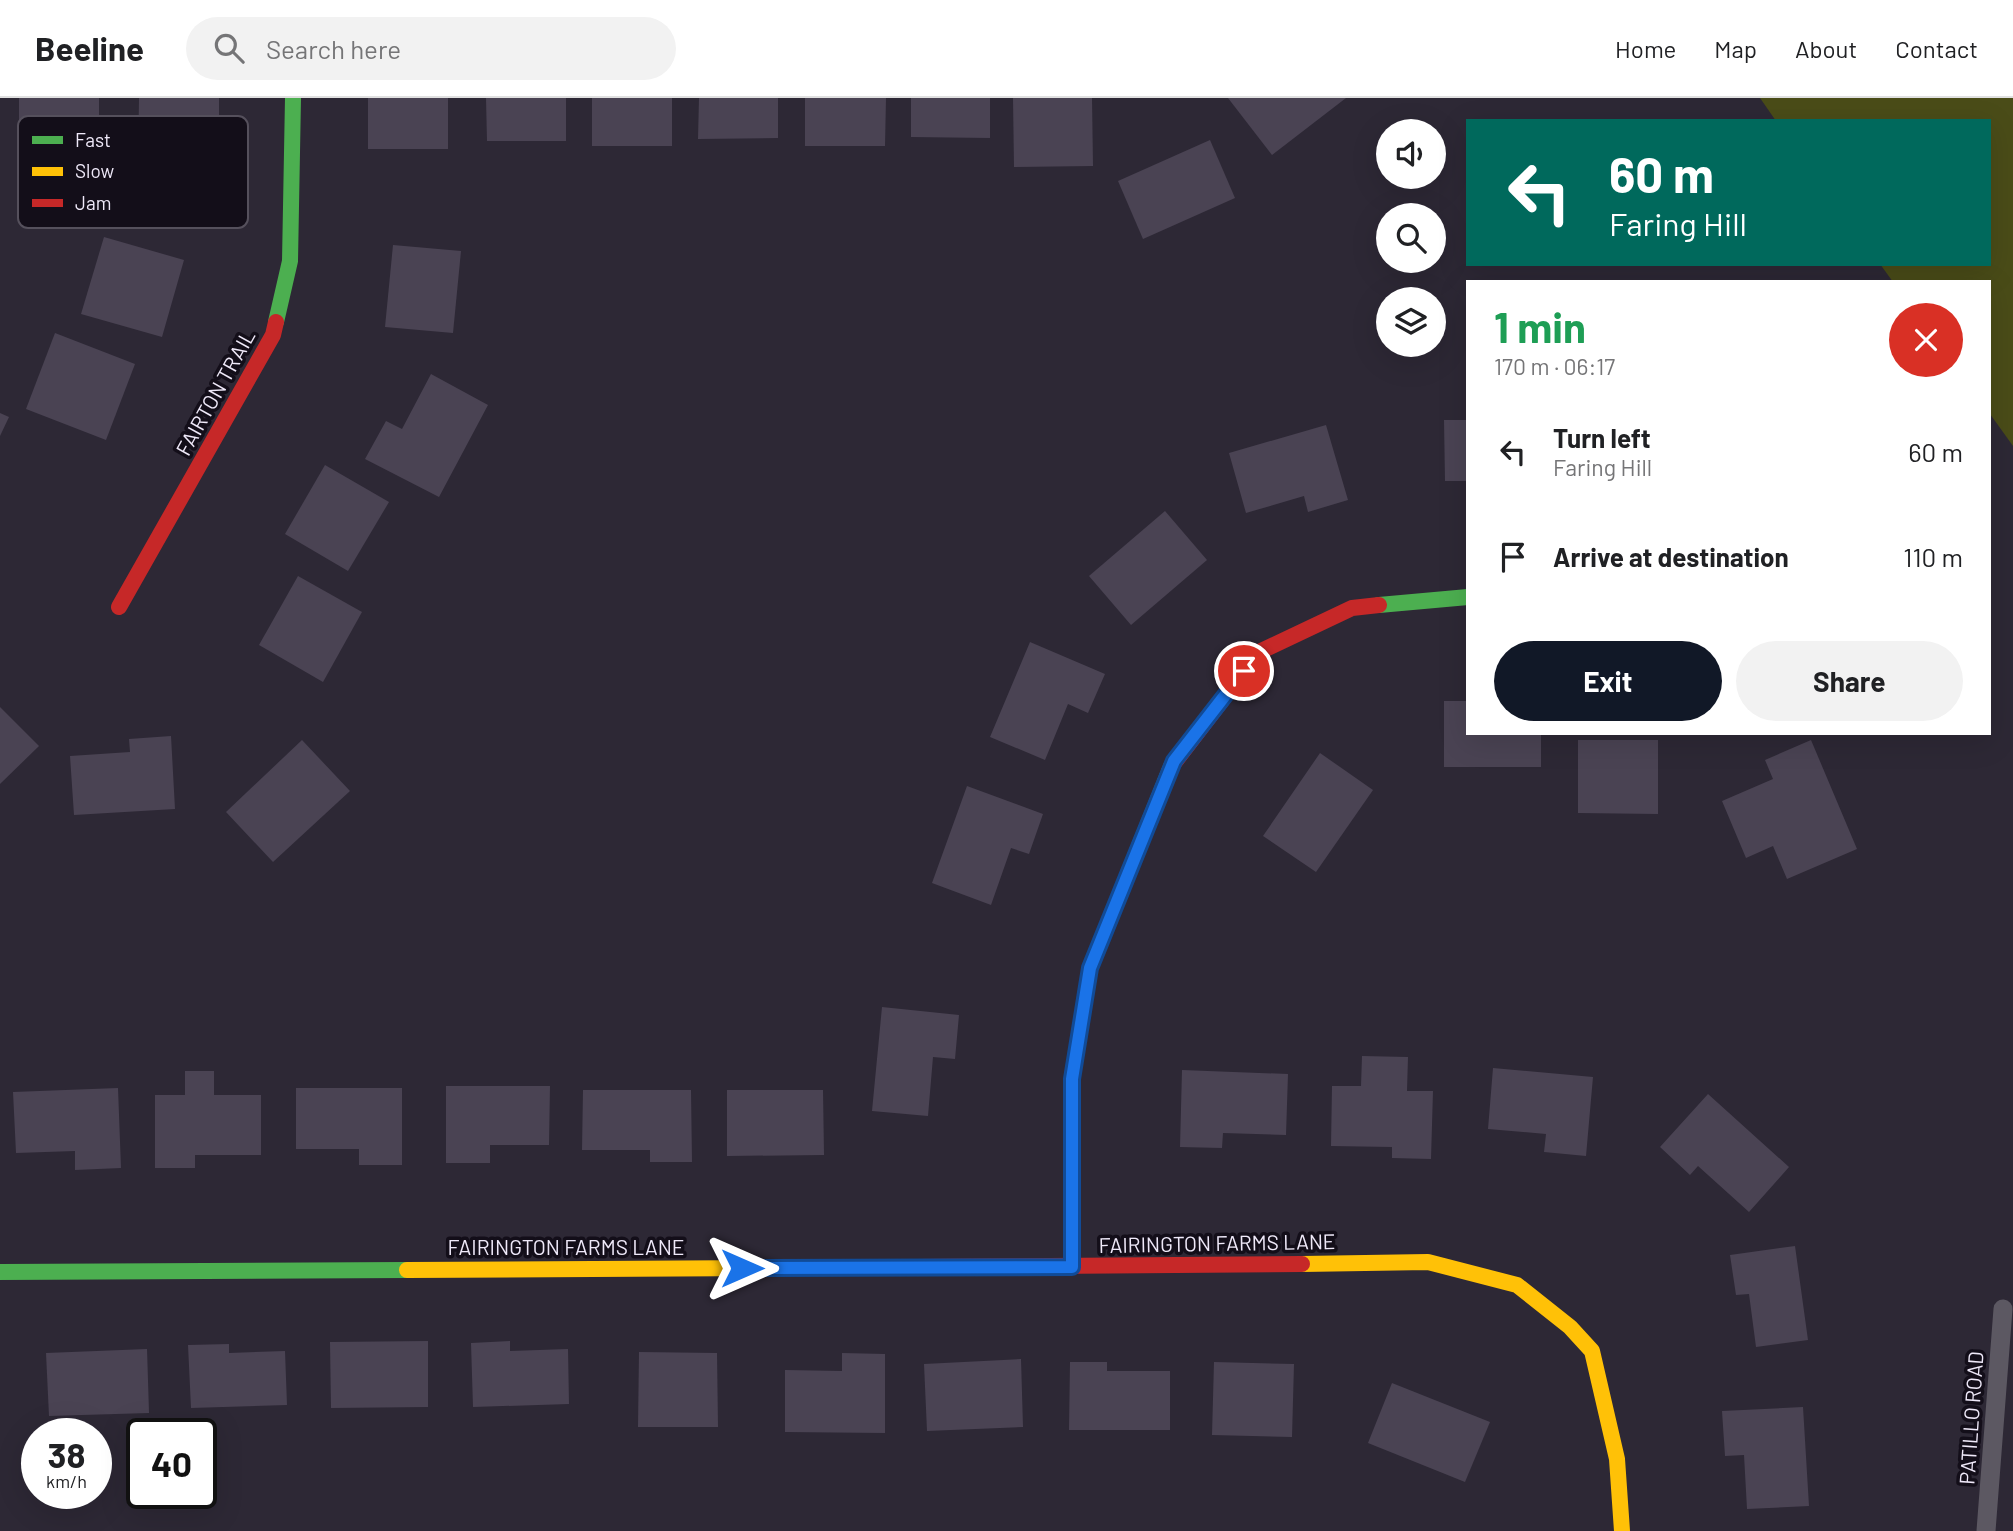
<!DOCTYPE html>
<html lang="en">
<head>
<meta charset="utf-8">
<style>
	body { margin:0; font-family:Barlow,sans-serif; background:#f2f2f2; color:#202124; height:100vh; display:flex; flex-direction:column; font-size:26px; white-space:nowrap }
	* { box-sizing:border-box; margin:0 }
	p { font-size:23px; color:#757577 }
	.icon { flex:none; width:38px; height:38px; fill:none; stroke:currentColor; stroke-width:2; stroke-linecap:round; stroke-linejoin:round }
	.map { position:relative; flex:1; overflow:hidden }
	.details { position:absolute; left:1466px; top:182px; width:525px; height:455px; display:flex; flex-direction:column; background:#fff; border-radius:0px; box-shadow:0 7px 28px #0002 }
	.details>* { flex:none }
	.hud { position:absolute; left:1466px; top:21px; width:525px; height:147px; border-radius:0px; box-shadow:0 7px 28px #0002; background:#00695c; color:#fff; overflow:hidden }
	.tools { position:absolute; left:1376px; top:21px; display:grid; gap:14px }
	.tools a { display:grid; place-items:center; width:70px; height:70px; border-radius:50%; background:#fff; box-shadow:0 7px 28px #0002; font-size:35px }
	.speed { position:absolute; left:21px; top:1320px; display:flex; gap:14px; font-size:35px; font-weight:700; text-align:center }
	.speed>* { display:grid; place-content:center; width:91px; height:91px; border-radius:50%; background:#fff; box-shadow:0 7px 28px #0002; line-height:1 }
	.speed small { font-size:18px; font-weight:400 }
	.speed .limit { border:4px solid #111; border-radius:10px; background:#fff; color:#111 }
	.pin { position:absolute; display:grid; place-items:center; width:60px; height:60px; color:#fff; margin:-30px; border:4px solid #fff; border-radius:50%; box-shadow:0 2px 7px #0007 }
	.me { position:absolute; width:77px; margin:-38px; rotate:90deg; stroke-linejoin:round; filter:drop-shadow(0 0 5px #0008) }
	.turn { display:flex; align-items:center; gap:24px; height:147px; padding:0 28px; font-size:32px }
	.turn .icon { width:91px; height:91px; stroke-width:2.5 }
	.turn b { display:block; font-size:49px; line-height:60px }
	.round { display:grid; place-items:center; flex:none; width:74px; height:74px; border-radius:37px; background:#f2f2f2 }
	.headline { display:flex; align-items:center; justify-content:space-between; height:119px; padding:0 28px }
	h1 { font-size:42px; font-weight:700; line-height:52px; color:#1e9e55 }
	.primary-button { display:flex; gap:14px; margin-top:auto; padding:14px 28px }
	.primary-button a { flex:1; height:80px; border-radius:42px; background:#111827; color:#fff; font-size:28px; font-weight:700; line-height:80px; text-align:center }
	.primary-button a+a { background:#f2f2f2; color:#202124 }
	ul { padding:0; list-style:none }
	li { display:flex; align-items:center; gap:21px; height:105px; padding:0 28px }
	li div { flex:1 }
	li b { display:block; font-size:26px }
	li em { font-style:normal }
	header { display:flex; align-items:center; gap:42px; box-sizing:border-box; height:98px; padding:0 35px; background:#fff; border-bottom:2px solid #e0e0e0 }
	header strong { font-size:33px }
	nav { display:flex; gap:38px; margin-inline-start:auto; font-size:24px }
	.search { width:490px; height:63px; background:#f2f2f2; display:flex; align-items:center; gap:18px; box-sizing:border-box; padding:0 24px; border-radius:38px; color:#757577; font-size:26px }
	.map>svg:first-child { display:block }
	.forest { fill:#4a4c18 }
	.building { fill:#4a4353 }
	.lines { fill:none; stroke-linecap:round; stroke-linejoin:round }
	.lane { stroke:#5c5862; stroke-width:19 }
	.fast { stroke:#4caf50; stroke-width:16 }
	.slow { stroke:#ffc107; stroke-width:16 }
	.jam { stroke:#c62828; stroke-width:16 }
	.route-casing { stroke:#114b97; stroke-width:18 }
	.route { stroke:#1a73e8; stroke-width:12 }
	.labels { text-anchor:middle; stroke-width:7; stroke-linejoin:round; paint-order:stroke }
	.street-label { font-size:21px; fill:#efe9f9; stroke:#130e19 }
	.key { fill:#130e19; stroke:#55505c; stroke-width:2 }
	.key-label { font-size:19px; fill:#efe9f9 }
</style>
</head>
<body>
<header>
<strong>Beeline</strong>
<div class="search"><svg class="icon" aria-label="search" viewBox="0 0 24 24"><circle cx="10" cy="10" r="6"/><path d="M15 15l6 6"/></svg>Search here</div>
<nav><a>Home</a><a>Map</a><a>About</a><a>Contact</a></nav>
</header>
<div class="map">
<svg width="2013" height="1433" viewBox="0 0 2013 1433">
	<rect width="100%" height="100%" fill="#2d2835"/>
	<path class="forest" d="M1760,0h253v348l-23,-32v-132h-97l-13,-18h110v-143h-214z"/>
	<g class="building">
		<rect x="19" y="0" width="80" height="72"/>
		<path d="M139,0h80v69l-81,-1z"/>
		<rect x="368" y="0" width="80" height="51"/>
		<path d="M486,0h80v43h-79z"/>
		<rect x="592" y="0" width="80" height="48"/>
		<path d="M699,0h79v40l-80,1z"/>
		<path d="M805,0h81l-1,48h-80z"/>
		<path d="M911,0h79v40l-79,-1z"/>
		<path d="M1013,0h79l1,68 -79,1z"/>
		<path d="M1228,0h118l-74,57z"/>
		<path d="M1210,42l25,58 -92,41 -25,-58z"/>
		<path d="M104,139l80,23 -22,77 -81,-23z"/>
		<path d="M393,147l68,6 -8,82 -68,-6z"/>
		<path d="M55,235l80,31 -29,76 -80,-31z"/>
		<path d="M431,276l57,31 -49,92 -74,-38 21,-38 16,8z"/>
		<path d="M0,315l9,4 -9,19z"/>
		<path d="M1444,322h24v61h-23z"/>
		<path d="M1326,327l22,75 -40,12 -4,-16 -58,17 -17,-60z"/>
		<path d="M325,367l64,37 -41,69 -63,-37z"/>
		<path d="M1165,413l42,49 -76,65 -42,-49z"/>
		<path d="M298,478l64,36 -39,70 -64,-37z"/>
		<path d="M1030,544l75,32 -17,39 -20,-9 -23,56 -55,-23z"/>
		<path d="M1444,603h24v32h73v34h-97z"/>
		<path d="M0,609l39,39 -39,38z"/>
		<path d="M171,638l4,73 -101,6 -4,-59 60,-4 -1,-13z"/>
		<path d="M302,642l48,51 -77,71 -47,-50z"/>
		<path d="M1578,642h80v74l-80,-1z"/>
		<path d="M1811,642l46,109 -70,30 -14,-33 -27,12 -24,-57 51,-22 -8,-19z"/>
		<path d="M1320,655l53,37 -57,82 -53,-36z"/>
		<path d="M967,688l76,28 -14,40 -18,-6 -20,57 -59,-22z"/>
		<path d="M882,909l77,8 -4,44 -22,-2 -5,59 -56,-5z"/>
		<path d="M1362,958l46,1 -1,34h26l-2,68 -39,-1v-11l-61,-1 1,-60h29z"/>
		<path d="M1493,970l100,9 -7,79 -42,-4 2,-18 -58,-5z"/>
		<path d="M1182,972l106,4 -2,61 -63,-2 -1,15 -42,-1z"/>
		<path d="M185,973h29v24h47v60h-66v13h-40v-73h30z"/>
		<path d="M446,988h104l-1,59h-59v18h-44z"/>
		<path d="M118,990l3,80 -46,2v-19l-59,2 -3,-61z"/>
		<path d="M296,990h106v77h-43v-16h-63z"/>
		<path d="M583,992h108l1,72h-42v-12h-68z"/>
		<path d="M727,992h96l1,65 -97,1z"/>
		<path d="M1708,996l81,73 -40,45 -51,-46 -8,9 -30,-28z"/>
		<path d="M1795,1148l13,94 -52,7 -7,-53 -13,1 -6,-40z"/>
		<path d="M428,1243v66l-97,1 -1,-66z"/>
		<path d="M510,1243v10l58,-2 1,55 -96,3 -2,-64z"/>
		<path d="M229,1246v9l56,-2 2,54 -96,3 -3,-63z"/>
		<path d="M147,1251l2,64 -100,3 -3,-63z"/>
		<path d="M639,1254l78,1 1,74h-80z"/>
		<path d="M842,1255l43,1v79l-100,-1v-62l57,1z"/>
		<path d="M1021,1261l2,68 -96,4 -3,-67z"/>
		<path d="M1070,1264h37v9h63v59h-101z"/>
		<path d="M1214,1264l80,2 -2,73 -80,-2z"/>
		<path d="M1392,1285l98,39 -25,60 -97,-39z"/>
		<path d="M1803,1309l6,99 -62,3 -3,-54 -19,1 -3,-45z"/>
	</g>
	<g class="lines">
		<path class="lane" d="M1986,1433l17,-222"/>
		<g class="fast">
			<path d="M276,224l14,-61 3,-163"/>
			<path d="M1379,507l89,-8"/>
			<path d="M0,1174l407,-2"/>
		</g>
		<g class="slow">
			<path d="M1302,1166l126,-2 89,23 53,42 22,24 25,108 5,72"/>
			<path d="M1072,1169v-188l18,-111 81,-201"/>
			<path d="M407,1172l378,-2"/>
		</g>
		<g class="jam">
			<path d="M119,509l154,-272 3,-13"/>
			<path d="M1171,669l88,-115 93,-44 27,-3"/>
			<path d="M785,1170l517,-4"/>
		</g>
	</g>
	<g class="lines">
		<defs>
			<path id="route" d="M742,1170l330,-1v-188l18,-111 84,-207 70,-90"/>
		</defs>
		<use href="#route" class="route-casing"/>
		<use href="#route" class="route"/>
	</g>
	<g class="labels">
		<g class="street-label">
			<text transform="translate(216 295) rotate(-61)" y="7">FAIRTON TRAIL</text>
			<text transform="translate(1217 1146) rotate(-1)" y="7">FAIRINGTON FARMS LANE</text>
			<text x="566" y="1157">FAIRINGTON FARMS LANE</text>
			<text transform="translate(1972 1320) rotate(-86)" y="7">PATILLO ROAD</text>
		</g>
	</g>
	<rect x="18" y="18" width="230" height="112" rx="10" class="key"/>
	<rect x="32" y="38" width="31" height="8" fill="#4caf50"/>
	<rect x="32" y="69" width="31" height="9" fill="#ffc107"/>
	<rect x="32" y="101" width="31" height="8" fill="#c62828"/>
	<g class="key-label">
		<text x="75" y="49">Fast</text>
		<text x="75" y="80">Slow</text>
		<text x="75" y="112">Jam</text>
	</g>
</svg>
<div class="tools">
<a><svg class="icon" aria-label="sound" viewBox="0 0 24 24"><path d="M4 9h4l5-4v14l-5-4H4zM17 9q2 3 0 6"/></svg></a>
<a><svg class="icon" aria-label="search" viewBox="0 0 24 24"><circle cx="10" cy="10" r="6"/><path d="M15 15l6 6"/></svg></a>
<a><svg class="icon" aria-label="layers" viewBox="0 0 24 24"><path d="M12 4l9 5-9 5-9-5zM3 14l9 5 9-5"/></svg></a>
</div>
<div class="speed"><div>38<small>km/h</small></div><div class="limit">40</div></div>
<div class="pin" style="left:1244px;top:573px;background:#d93025"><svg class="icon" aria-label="arrive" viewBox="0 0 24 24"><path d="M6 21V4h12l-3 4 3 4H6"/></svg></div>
<svg class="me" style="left:742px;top:1170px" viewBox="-20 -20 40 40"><path d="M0-17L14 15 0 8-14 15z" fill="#1a73e8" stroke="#fff" stroke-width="4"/></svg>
<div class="hud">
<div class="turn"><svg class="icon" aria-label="left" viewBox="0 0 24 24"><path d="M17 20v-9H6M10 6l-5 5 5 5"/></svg><div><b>60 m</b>Faring Hill</div></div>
</div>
<section class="details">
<div class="headline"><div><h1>1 min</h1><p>170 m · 06:17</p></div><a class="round" style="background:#d93025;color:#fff"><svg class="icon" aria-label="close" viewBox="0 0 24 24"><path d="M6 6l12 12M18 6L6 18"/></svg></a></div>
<ul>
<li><svg class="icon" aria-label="left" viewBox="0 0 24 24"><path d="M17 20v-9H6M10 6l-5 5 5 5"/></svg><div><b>Turn left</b><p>Faring Hill</p></div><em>60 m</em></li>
<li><svg class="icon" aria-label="arrive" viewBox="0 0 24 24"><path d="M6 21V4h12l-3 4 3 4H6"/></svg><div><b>Arrive at destination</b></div><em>110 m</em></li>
</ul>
<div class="primary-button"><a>Exit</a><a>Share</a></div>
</section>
</div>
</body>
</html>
